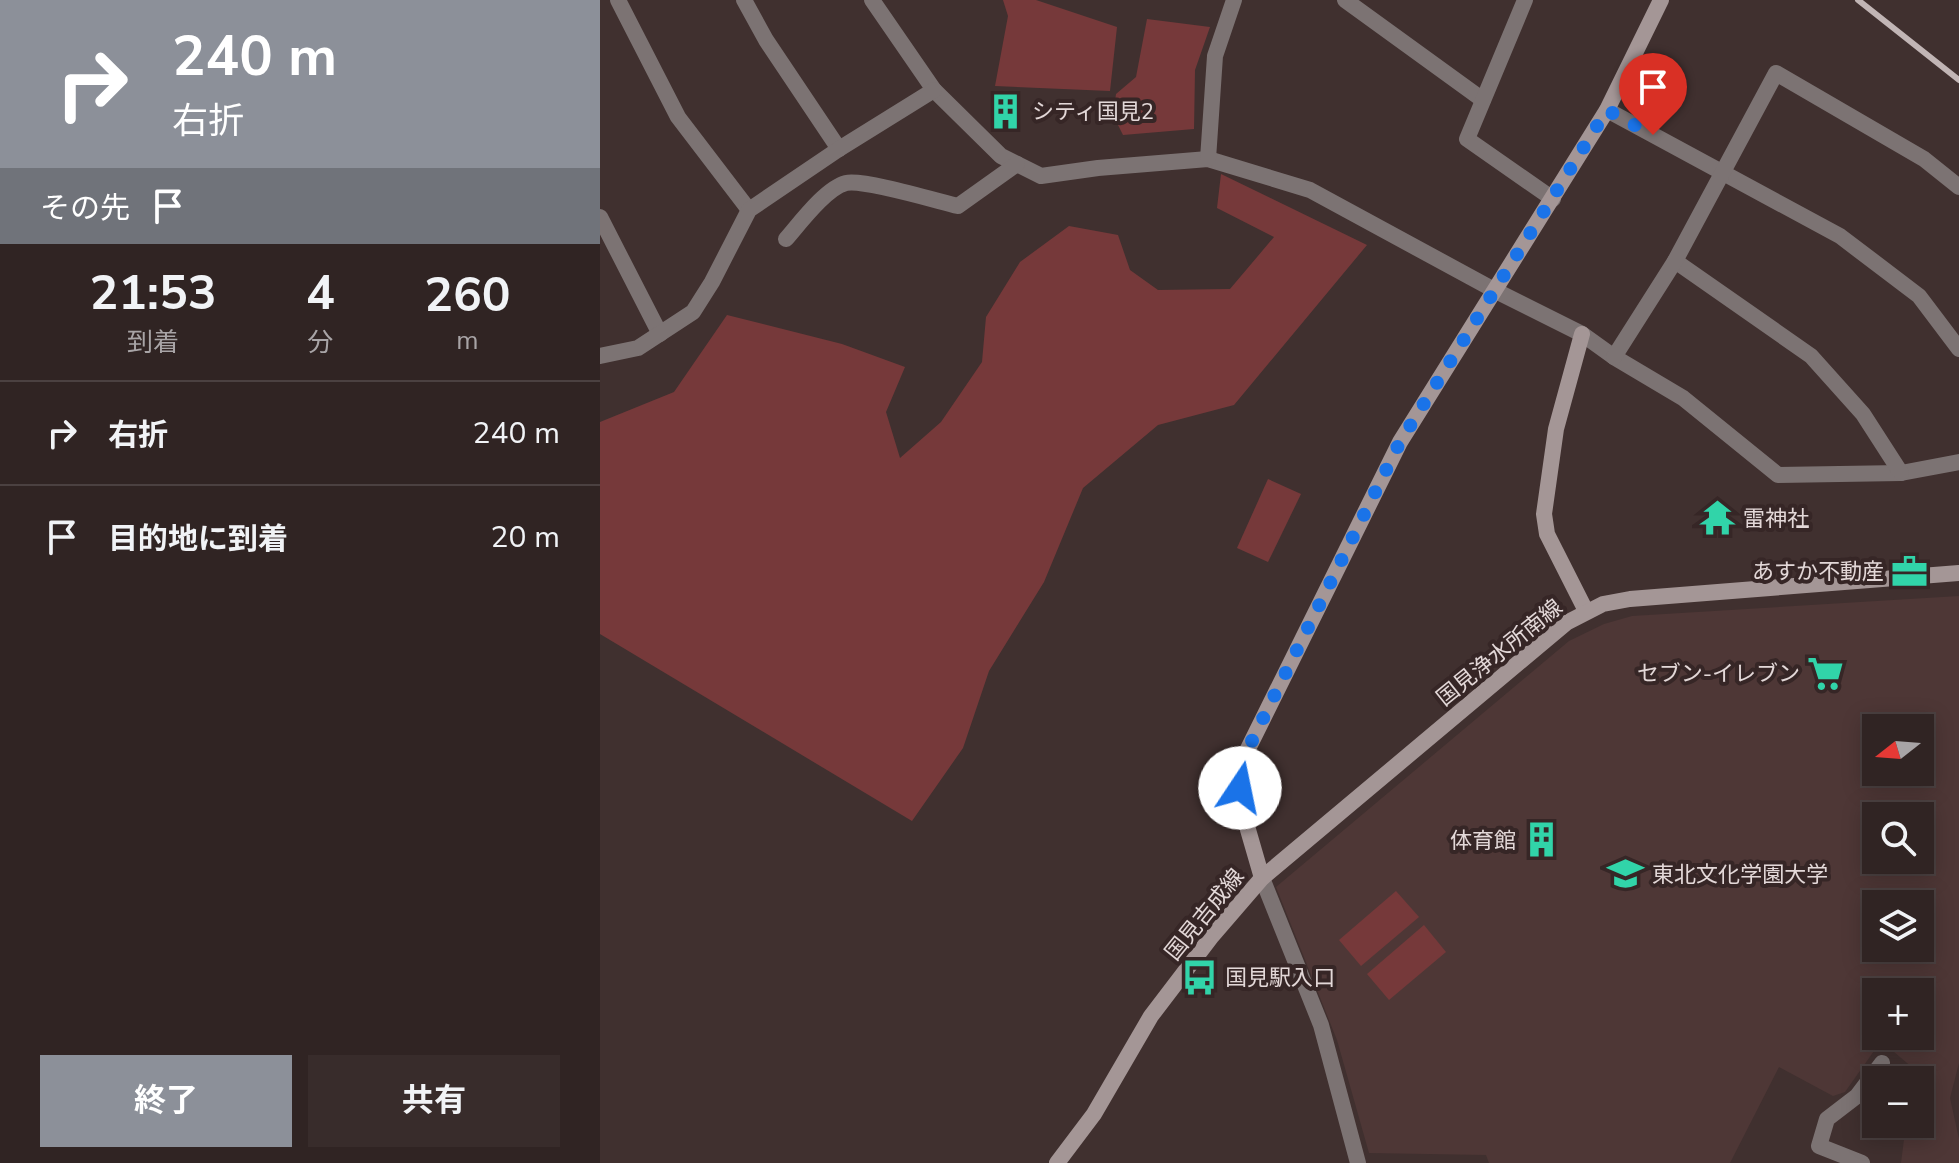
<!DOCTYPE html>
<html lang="ja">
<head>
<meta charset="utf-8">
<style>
	body { margin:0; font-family:"Nunito Sans","Noto Sans JP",sans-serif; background:#382c2b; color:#f1f3f6; height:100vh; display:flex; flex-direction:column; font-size:30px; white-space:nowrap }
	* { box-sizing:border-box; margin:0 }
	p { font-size:26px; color:#a8a4a6 }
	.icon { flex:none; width:44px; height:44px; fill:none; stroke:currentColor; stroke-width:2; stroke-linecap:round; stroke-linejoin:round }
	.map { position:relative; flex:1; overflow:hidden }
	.drawer { display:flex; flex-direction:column; background:#302423; width:600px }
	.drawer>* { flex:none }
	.top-card { background:#8c9099; color:#fff; overflow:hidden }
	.needle { width:52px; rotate:253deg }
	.controls { position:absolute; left:1262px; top:714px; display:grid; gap:16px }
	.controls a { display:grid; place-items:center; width:72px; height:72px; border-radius:0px; background:#302423; box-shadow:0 4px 20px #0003,0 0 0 2px #4b4141; font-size:40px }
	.pin { position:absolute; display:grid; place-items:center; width:68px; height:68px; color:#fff; margin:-82px -34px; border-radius:50% 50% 50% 0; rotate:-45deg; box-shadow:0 0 8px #0007 }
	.pin .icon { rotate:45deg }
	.me { position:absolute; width:88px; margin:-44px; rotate:11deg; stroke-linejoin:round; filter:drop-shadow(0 0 6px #0008) }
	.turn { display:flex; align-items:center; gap:28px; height:168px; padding:0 40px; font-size:36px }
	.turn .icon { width:104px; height:104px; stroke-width:2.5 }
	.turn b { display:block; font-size:56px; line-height:68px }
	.then { display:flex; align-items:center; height:76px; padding:0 40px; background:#0003; gap:16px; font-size:30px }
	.eta { display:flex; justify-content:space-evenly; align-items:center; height:136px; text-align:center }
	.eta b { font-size:48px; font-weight:700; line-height:56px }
	.action { display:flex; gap:16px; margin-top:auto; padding:16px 40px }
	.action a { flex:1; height:92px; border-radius:0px; background:#8c9099; color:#fff; font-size:32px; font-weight:700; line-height:92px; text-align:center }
	.action a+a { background:#382c2b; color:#f1f3f6 }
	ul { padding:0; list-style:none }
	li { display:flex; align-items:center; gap:24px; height:104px; padding:0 40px; border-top:2px solid #4b4141 }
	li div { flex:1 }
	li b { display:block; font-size:30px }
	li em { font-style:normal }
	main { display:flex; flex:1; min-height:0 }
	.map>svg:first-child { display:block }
	.built { fill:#4e3736; fill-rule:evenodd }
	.green { fill:#76393a }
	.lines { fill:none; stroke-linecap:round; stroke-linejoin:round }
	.street { stroke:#7c7373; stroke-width:16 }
	.secondary { stroke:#a49696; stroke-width:16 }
	.rail { stroke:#c1b5b5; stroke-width:6 }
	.route { stroke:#1a73e8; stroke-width:14; stroke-dasharray:0 25.2 }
	.labels { text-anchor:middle; stroke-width:8; stroke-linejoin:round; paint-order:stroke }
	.poi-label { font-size:22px; fill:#e3d8d8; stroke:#362626; text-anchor:start }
	.street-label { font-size:22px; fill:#e3d8d8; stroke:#362626 }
</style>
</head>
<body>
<main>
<section class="drawer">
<div class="top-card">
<div class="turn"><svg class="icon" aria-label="right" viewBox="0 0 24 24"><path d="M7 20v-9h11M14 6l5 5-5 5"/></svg><div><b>240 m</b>右折</div></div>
<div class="then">その先<svg class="icon" aria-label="arrive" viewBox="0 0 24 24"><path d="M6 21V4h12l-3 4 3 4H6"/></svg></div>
</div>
<div class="eta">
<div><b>21:53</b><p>到着</p></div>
<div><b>4</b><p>分</p></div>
<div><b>260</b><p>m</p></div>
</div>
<ul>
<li><svg class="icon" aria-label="right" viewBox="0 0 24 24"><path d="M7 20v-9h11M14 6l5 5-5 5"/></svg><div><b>右折</b></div><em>240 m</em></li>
<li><svg class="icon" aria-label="arrive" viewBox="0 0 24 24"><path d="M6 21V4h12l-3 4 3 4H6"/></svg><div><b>目的地に到着</b></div><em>20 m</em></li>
</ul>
<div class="action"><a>終了</a><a>共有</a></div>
</section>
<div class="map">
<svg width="1359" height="1163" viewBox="0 0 1359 1163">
	<rect width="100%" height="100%" fill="#40302f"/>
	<path class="built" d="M1359,596v467l-9,35 9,41v24h-58l5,-39h14v-44h-9l2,-12 -32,-27 -36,51 -12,4 -54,-29 -49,96h-241l-3,-8 -117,-2 -32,-113 -61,-153 293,-246 35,-17 28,-8zM1276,728h44v44h-44zM1276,816h44v44h-44zM1276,904h44v44h-44zM1276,992h44v44h-44z"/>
	<g class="green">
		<path d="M403,0h33l81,27 -7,64 -115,-5 13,-70z"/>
		<path d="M547,19l63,8 -15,43 -1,59 -71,6 -10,-20 3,-21 20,-17z"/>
		<path d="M621,174l146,71 -133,160 -76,20 -75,63 -39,94 -55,89 -26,77 -51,73 -312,-187v-212l74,-30 53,-77 115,29 63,23 -19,45 14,46 41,-36 41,-60 4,-45 34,-55 49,-36 49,9 12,35 28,20 72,-1 44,-52 -57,-29z"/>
		<path d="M668,479l33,15 -33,68 -31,-14z"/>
		<path d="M796,891l23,26 -58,49 -22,-26z"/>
		<path d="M824,925l22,27 -57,48 -22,-26z"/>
	</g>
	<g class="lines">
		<g class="street">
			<path d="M18,0l60,117 71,93"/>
			<path d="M144,0l22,40 73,109"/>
			<path d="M272,0l62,90 67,66 40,20 57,-8 110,-9 102,31 186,101 86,43 32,23 69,41 95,77 123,-2 58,-11"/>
			<path d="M745,0l138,100"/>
			<path d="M925,0l-58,139 86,60"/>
			<path d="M1007,110l233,126 79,60 40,53"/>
			<path d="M608,159l7,-103 19,-56"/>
			<path d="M0,217l60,117"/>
			<path d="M186,239c14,-16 40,-51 60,-56 18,-4 91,18 112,23l59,-42"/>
			<path d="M1075,261l136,95 52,58 38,59"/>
			<path d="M0,356l38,-8 55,-36 19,-30 37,-72 90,-61 95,-59"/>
			<path d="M1014,357l61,-96 101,-188 148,86 35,28"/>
			<path d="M662,878l59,147 37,138"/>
			<path d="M1262,1163l-43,-17 8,-27 30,-23 25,-33"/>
		</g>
		<g class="secondary">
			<path d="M982,334l-26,95 -12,85 3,20 39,77"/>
			<path d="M662,878l-20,-69 -3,-42 161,-325 207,-332 54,-110"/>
			<path d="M457,1163l37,-49 57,-98 61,-80 50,-58 304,-255 37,-19 27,-5 329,-26"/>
		</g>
		<path class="rail" d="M1258,0l101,80"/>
	</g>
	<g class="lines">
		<path class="route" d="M640,788l-1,-21 161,-325 207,-332 46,25"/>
	</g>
	<defs>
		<symbol id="building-bare" viewBox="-9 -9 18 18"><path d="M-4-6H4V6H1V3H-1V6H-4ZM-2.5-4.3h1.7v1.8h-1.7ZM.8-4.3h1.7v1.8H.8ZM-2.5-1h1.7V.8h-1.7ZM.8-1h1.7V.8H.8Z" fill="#31d4a9" stroke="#362626" stroke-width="2.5" paint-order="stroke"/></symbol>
		<symbol id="temple-bare" viewBox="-9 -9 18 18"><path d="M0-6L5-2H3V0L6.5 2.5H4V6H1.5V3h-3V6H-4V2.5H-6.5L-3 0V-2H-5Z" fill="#31d4a9" stroke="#362626" stroke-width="2.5" paint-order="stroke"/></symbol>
		<symbol id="office-bare" viewBox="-9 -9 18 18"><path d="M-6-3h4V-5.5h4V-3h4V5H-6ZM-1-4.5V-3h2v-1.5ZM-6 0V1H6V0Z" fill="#31d4a9" stroke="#362626" stroke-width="2.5" paint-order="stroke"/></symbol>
		<symbol id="supermarket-bare" viewBox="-9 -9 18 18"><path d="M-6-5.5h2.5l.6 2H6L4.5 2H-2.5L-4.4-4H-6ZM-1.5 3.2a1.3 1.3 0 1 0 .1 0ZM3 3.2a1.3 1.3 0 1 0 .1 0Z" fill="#31d4a9" stroke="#362626" stroke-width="2.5" paint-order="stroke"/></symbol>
		<symbol id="school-bare" viewBox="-9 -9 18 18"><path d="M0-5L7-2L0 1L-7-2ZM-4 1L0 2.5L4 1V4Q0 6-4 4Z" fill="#31d4a9" stroke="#362626" stroke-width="2.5" paint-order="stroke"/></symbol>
		<symbol id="bus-bare" viewBox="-9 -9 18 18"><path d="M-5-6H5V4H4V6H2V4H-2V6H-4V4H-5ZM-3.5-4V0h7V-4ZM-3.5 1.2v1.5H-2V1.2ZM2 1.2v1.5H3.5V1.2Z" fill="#31d4a9" stroke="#362626" stroke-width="2.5" paint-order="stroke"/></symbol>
	</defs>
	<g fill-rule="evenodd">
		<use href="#building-bare" x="380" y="86" width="51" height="51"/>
		<use href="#temple-bare" x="1092" y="492" width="51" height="51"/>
		<use href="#office-bare" x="1284" y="546" width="51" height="51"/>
		<use href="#supermarket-bare" x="1200" y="648" width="51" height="51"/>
		<use href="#building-bare" x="916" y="814" width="51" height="51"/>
		<use href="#school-bare" x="1000" y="848" width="51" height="51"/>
		<use href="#bus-bare" x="574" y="952" width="51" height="51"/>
	</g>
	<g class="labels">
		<g class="poi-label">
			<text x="432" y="119">シティ国見2</text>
			<text x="1143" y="526">雷神社</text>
			<text x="1284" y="579" text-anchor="end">あすか不動産</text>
			<text x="1200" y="681" text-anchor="end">セブン-イレブン</text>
			<text x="916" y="848" text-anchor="end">体育館</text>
			<text x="1052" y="882">東北文化学園大学</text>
			<text x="625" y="985">国見駅入口</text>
		</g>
		<g class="street-label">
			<text transform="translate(899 652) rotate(-39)" y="8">国見浄水所南線</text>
			<text transform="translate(604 914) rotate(-51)" y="8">国見吉成線</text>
		</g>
	</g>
</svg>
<div class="controls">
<a><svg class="needle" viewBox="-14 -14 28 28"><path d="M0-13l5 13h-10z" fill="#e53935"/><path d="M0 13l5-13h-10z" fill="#a8a4a6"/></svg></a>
<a><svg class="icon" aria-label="search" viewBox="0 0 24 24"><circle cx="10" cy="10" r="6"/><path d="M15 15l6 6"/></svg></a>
<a><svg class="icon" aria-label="layers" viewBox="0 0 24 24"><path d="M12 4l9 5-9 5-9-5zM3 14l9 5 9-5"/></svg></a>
<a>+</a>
<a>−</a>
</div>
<div class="pin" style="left:1053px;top:135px;background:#d93025"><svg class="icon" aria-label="arrive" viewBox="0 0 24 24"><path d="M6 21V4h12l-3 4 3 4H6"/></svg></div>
<svg class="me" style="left:640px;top:788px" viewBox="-20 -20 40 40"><circle r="19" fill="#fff"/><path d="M0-13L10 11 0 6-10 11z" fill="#1a73e8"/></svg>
</div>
</main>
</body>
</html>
